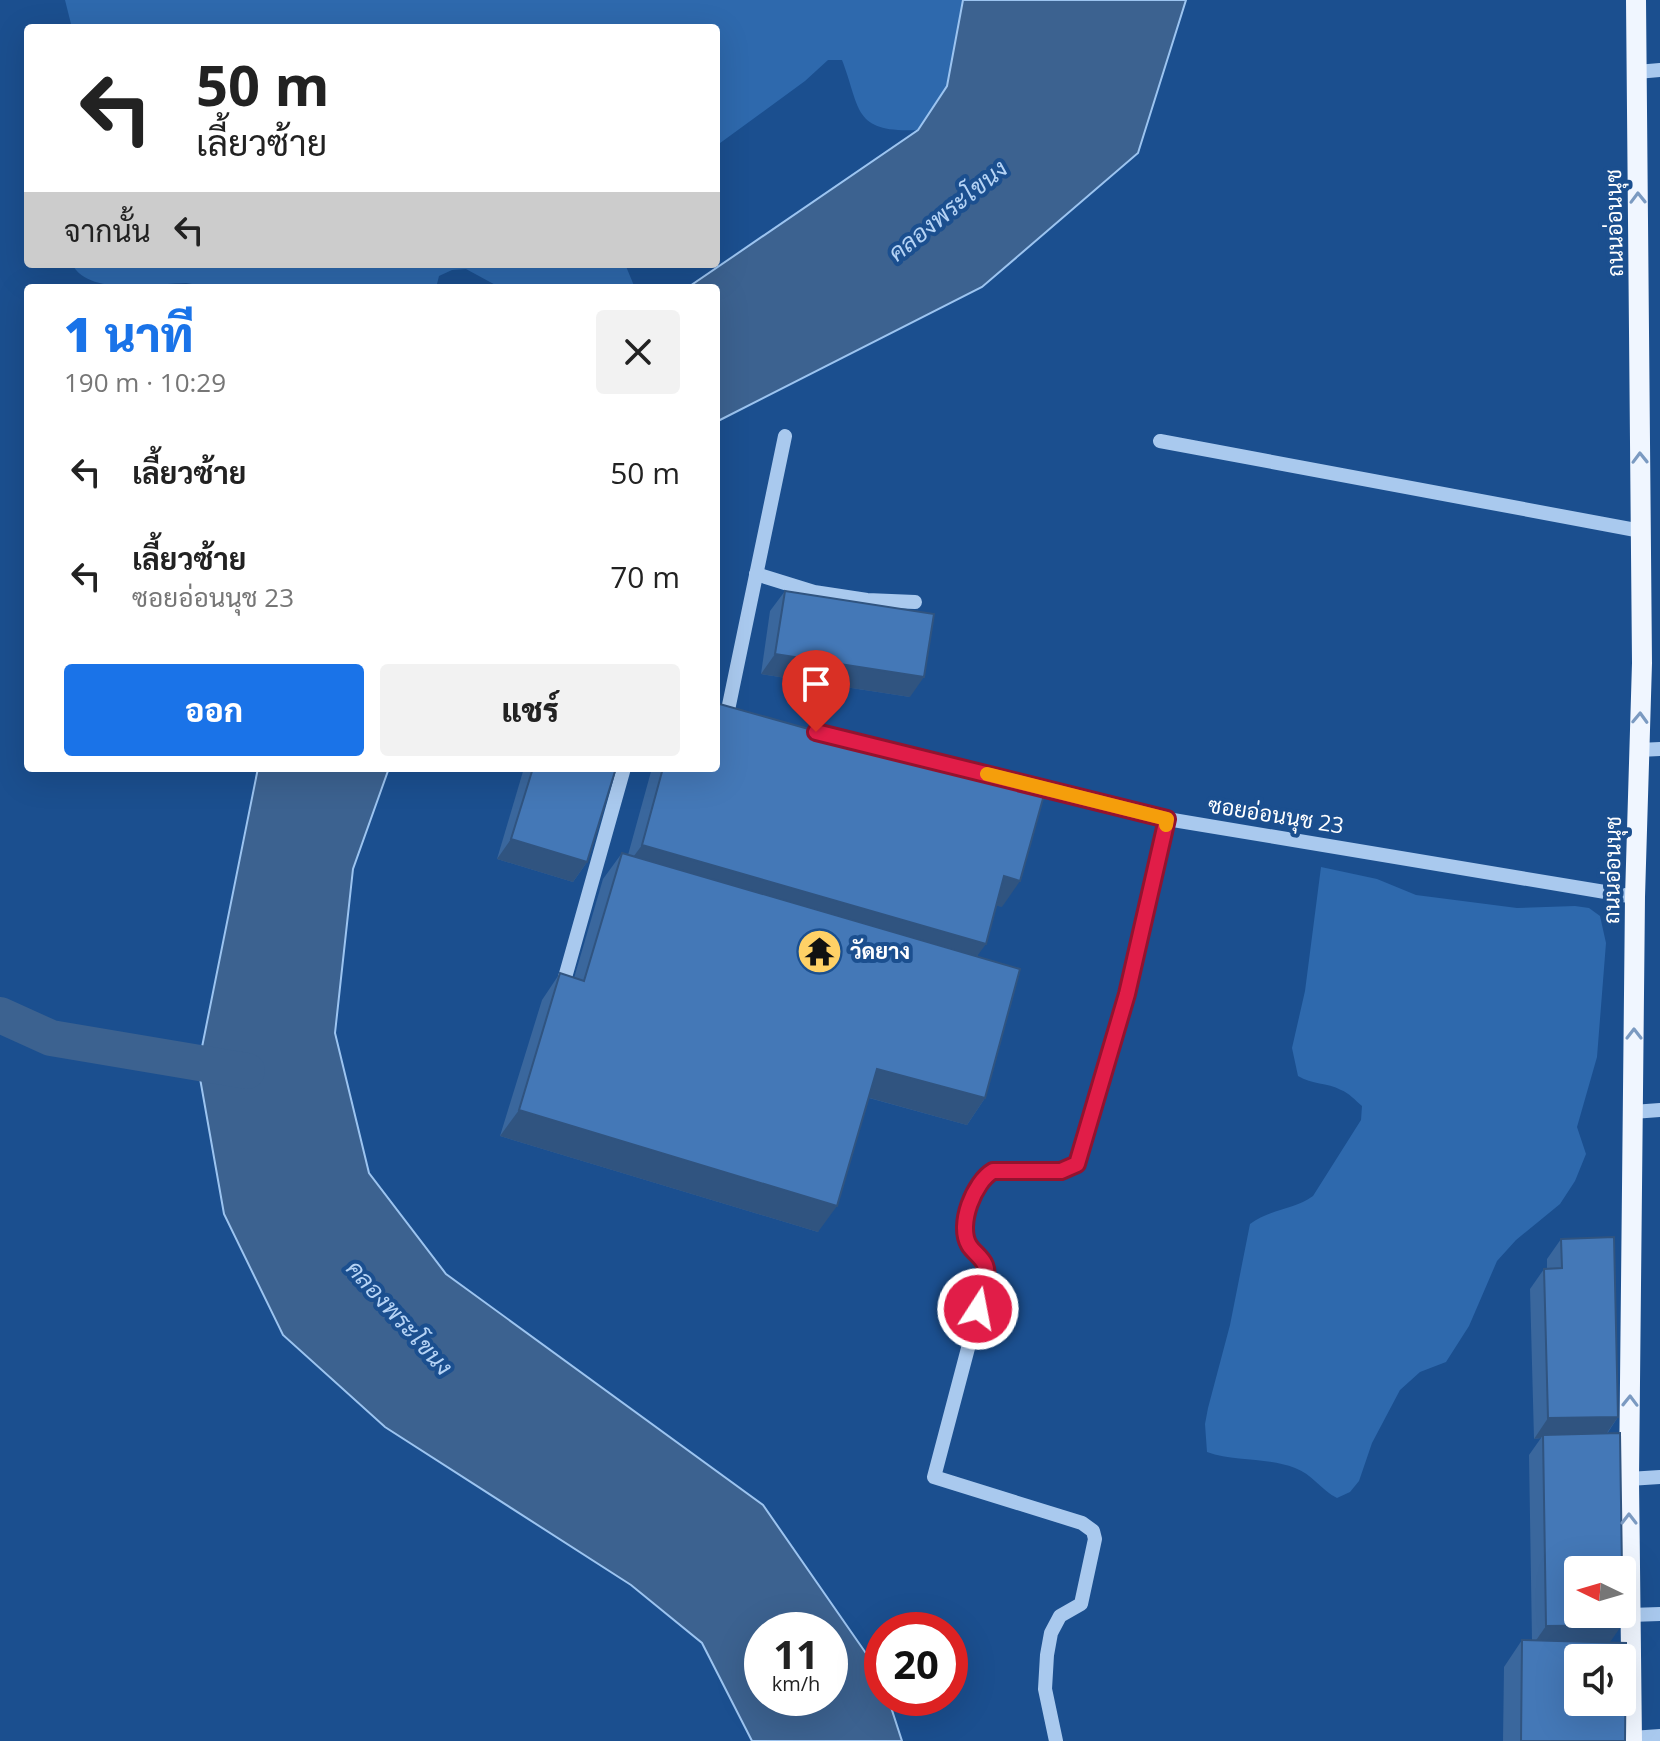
<!DOCTYPE html>
<html lang="th">
<head>
<meta charset="utf-8">
<style>
	body { margin:0; font-family:"Open Sans",Sarabun,sans-serif; background:#f2f2f2; color:#222; height:100vh; display:flex; flex-direction:column; font-size:30px; white-space:nowrap }
	* { box-sizing:border-box; margin:0 }
	p { font-size:26px; color:#767676 }
	.icon { flex:none; width:44px; height:44px; fill:none; stroke:currentColor; stroke-width:2; stroke-linecap:round; stroke-linejoin:round }
	.map { position:relative; flex:1; overflow:hidden }
	.sheet { position:absolute; left:24px; top:284px; width:696px; height:488px; display:flex; flex-direction:column; background:#fff; border-radius:8px; box-shadow:0 8px 32px #0002 }
	.sheet>* { flex:none }
	.guide { position:absolute; left:24px; top:24px; width:696px; height:244px; border-radius:8px; box-shadow:0 8px 32px #0002; background:#fff; color:#222; overflow:hidden }
	.needle { width:52px; rotate:275deg }
	.tools { position:absolute; left:1564px; top:1556px; display:grid; gap:16px }
	.tools a { display:grid; place-items:center; width:72px; height:72px; border-radius:8px; background:#fff; box-shadow:0 8px 32px #0002; font-size:40px }
	.speed { position:absolute; left:744px; top:1612px; display:flex; gap:16px; font-size:40px; font-weight:700; text-align:center }
	.speed>* { display:grid; place-content:center; width:104px; height:104px; border-radius:50%; background:#fff; box-shadow:0 8px 32px #0002; line-height:1 }
	.speed small { font-size:20px; font-weight:400 }
	.speed .limit { border:12px solid #d22; background:#fff; color:#111 }
	.pin { position:absolute; display:grid; place-items:center; width:68px; height:68px; color:#fff; margin:-82px -34px; border-radius:50% 50% 50% 0; rotate:-45deg; box-shadow:0 0 8px #0007 }
	.pin .icon { rotate:45deg }
	.me { position:absolute; width:88px; margin:-44px; rotate:11deg; stroke-linejoin:round; filter:drop-shadow(0 0 6px #0008) }
	.turn { display:flex; align-items:center; gap:28px; height:168px; padding:0 40px; font-size:36px }
	.turn .icon { width:104px; height:104px; stroke-width:2.5 }
	.turn b { display:block; font-size:56px; line-height:68px }
	.then { display:flex; align-items:center; height:76px; padding:0 40px; background:#0003; gap:16px; font-size:30px }
	.round { display:grid; place-items:center; flex:none; width:84px; height:84px; border-radius:8px; background:#f2f2f2 }
	.headline { display:flex; align-items:center; justify-content:space-between; height:136px; padding:0 40px }
	h1 { font-size:48px; font-weight:800; line-height:60px; color:#1a73e8 }
	.button { display:flex; gap:16px; margin-top:auto; padding:16px 40px }
	.button a { flex:1; height:92px; border-radius:8px; background:#1a73e8; color:#fff; font-size:32px; font-weight:800; line-height:92px; text-align:center }
	.button a+a { background:#f2f2f2; color:#222 }
	ul { padding:0; list-style:none }
	li { display:flex; align-items:center; gap:24px; height:104px; padding:0 40px }
	li div { flex:1 }
	li b { display:block; font-size:30px }
	li em { font-style:normal }
	.map>svg:first-child { display:block }
	.green { fill:#2e69ad }
	.water { fill:#3c6290; stroke:#9cc4f0; stroke-width:2; fill-rule:evenodd }
	.lines { fill:none; stroke-linecap:round; stroke-linejoin:round }
	.canal { stroke:#3c6290; stroke-width:36 }
	.minor { stroke:#a9c9ee; stroke-width:14 }
	.major { stroke:#f0f6ff; stroke-width:20 }
	.wall { fill:#3a679d }
	.shaded-wall { fill:#305480 }
	.building { fill:#4478b7; stroke:#305480; stroke-width:2; fill-rule:evenodd }
	.oneway { stroke:#7b9ac1 }
	.route-casing { stroke:#92132f; stroke-width:20 }
	.route { stroke:#e11d48; stroke-width:14 }
	.slow { stroke:#f59e0b; stroke-width:14 }
	.labels { text-anchor:middle; stroke-width:8; stroke-linejoin:round; paint-order:stroke }
	.street-label { font-size:22px; fill:#fff; stroke:#1b4f8f }
	.poi-label { font-size:22px; font-weight:bold; fill:#fff; stroke:#1b4f8f; text-anchor:start }
	.water-label { font-size:24px; font-style:italic; fill:#b5d3f5; stroke:#1b4f8f }
</style>
</head>
<body>
<div class="map">
<svg width="1660" height="1741" viewBox="0 0 1660 1741">
	<rect width="100%" height="100%" fill="#1b4f8f"/>
	<g class="green">
		<path d="M65,0h898l-16,86 -29,44c-66,3 -57,-21 -76,-70h-14l-23,21 -89,65v-118h-644z"/>
		<path d="M72,264h553l10,24h-134l-35,-19 -14,1 -13,6 -3,12h-225c-8,-2 -17,-4 -25,-5 -31,0 -97,14 -114,-19z"/>
		<path d="M1321,867l56,12 39,16 101,13 58,-2 14,2 11,8 6,27 -9,114 -20,70 9,27 -11,27 -15,23 -44,36 -19,21 -28,65 -23,36 -26,10 -20,18 -28,53 -13,38 -9,11 -13,6c-16,-8 -25,-24 -42,-30 -28,-11 -60,-6 -88,-16l-2,-28 3,-16 22,-83 20,-101c19,-15 44,-14 63,-28l48,-76 1,-14c-7,-6 -13,-13 -21,-16 -14,-8 -29,-5 -43,-14l-6,-28 13,-57z"/>
	</g>
	<g class="water">
		<path d="M963,0h223l-48,153 -156,134 -266,135v-134h-29l231,-158 29,-44z"/>
		<path d="M258,768h131l-36,101 -18,164 34,140 77,101 317,231 116,167 3,26h6l14,43h-150l-50,-98 -71,-58 -246,-158 -102,-92 -59,-121 -26,-147zM762,1630h68v68h-68z"/>
	</g>
	<g class="lines">
		<path class="canal" d="M0,1015l51,23 196,33"/>
		<g class="minor">
			<path d="M1637,72l23,-2"/>
			<path d="M1160,441l481,90"/>
			<path d="M756,574l58,18 53,8 48,2"/>
			<path d="M728,710l57,-274"/>
			<path d="M828,735l339,84 468,78"/>
			<path d="M1639,750l21,-1"/>
			<path d="M564,981l60,-213"/>
			<path d="M1633,1112l27,-2"/>
			<path d="M1629,1479l31,-2"/>
			<path d="M1630,1615l30,-1"/>
			<path d="M1632,1738l28,-2"/>
			<path d="M1056,1741l-11,-52 2,-34 4,-22 9,-17 21,-12 14,-65 -2,-8 -11,-8 -148,-46 52,-197c1,-24 -14,-22 -19,-39 -7,-23 6,-58 26,-70h68l16,-7 50,-170 40,-175"/>
		</g>
		<path class="major" d="M1632,1741l-3,-262 6,-582 7,-234 -6,-663"/>
	</g>
	<g class="wall">
		<path d="M785,591l125,106 -149,-23 9,-63z"/>
		<path d="M524,768h92l-29,94 -14,20 -76,-23z"/>
		<path d="M652,768h64l286,139 -6,-2 -19,52 8,141 -18,27 -98,-27 -51,134 -318,-96 42,-136 18,-27 14,5 29,-99 19,-26 6,2z"/>
		<path d="M1561,1239l57,178 -11,17 3,208 15,99h-122l1,-74 18,-27 10,1 -3,-186 12,-17 -7,1 -4,-150 14,-20h3v-10z"/>
	</g>
	<g class="shaded-wall">
		<path d="M775,654l149,23 -14,20 -149,-23z"/>
		<path d="M511,839l76,23 -14,20 -76,-23z"/>
		<path d="M642,845l344,99 -19,26 -344,-99z"/>
		<path d="M1004,876l16,5 -18,26 -16,-4z"/>
		<path d="M877,1069l108,29 -18,27 -108,-30z"/>
		<path d="M519,1110l318,96 -19,26 -318,-96z"/>
		<path d="M1618,1417l-14,20 -61,-2 -2,3 -7,1 14,-21z"/>
		<path d="M1622,1625l-14,20 -76,1 14,-20z"/>
	</g>
	<g class="building">
		<path d="M785,591l149,23 -10,63 -149,-23z"/>
		<path d="M716,703l328,92 -24,86 -16,-5 -18,68 -344,-99 21,-77h53z"/>
		<path d="M533,768h83l-29,94 -76,-23z"/>
		<path d="M622,853l398,116 -35,129 -108,-29 -40,137 -318,-96 41,-137 24,8z"/>
		<path d="M1614,1237l4,180 -70,1 -4,-149 18,-1 -1,-29z"/>
		<path d="M1620,1433l2,137h-44v44h44v-20v31l-76,1 -3,-191z"/>
		<path d="M1522,1640l104,3 -1,98h-104zM1578,1658h44v44h-44z"/>
	</g>
	<defs><path id="oneway-chevron" d="M-2-3.5L2.5 0L-2 3.5" fill="none" stroke-width="1.6" stroke-linecap="round" stroke-linejoin="round" transform="scale(2)"/></defs>
	<g class="oneway">
		<use href="#oneway-chevron" transform="translate(1638 198) rotate(-91)"/>
		<use href="#oneway-chevron" transform="translate(1640 458) rotate(-91)"/>
		<use href="#oneway-chevron" transform="translate(1640 718) rotate(-88)"/>
		<use href="#oneway-chevron" transform="translate(1634 1034) rotate(-90)"/>
		<use href="#oneway-chevron" transform="translate(1630 1401) rotate(-89)"/>
		<use href="#oneway-chevron" transform="translate(1629 1519) rotate(-90)"/>
	</g>
	<g class="lines">
		<defs>
			<path id="route" d="M816,732l351,87 -40,175 -50,170 -16,7h-68c-19,11 -36,54 -24,74 4,7 13,12 16,20 5,13 -3,31 -7,44"/>
		</defs>
		<use href="#route" class="route-casing"/>
		<use href="#route" class="route"/>
		<path class="slow" d="M987,774l180,45 -1,6"/>
	</g>
	<defs>
		<symbol id="temple-disc" viewBox="-11 -11 22 22"><circle r="9.5" fill="#ffd166" stroke="#1b4f8f"/><path d="M0-6L5-2H3V0L6.5 2.5H4V6H1.5V3h-3V6H-4V2.5H-6.5L-3 0V-2H-5Z" fill="#111"/></symbol>
	</defs>
	<g fill-rule="evenodd">
		<use href="#temple-disc" x="794" y="926" width="51" height="51"/>
	</g>
	<g class="labels">
		<g class="street-label">
			<text transform="translate(1614 223) rotate(-91)" y="8">ถนนอ่อนนุช</text>
			<text transform="translate(1276 815) rotate(9)" y="8">ซอยอ่อนนุช 23</text>
			<text transform="translate(1612 870) rotate(-89)" y="8">ถนนอ่อนนุช</text>
		</g>
		<g class="poi-label">
			<text x="850" y="959">วัดยาง</text>
		</g>
		<g class="water-label">
			<text transform="translate(948 211) rotate(-39)" y="8">คลองพระโขนง</text>
			<text transform="translate(399 1318) rotate(48)" y="8">คลองพระโขนง</text>
		</g>
	</g>
</svg>
<div class="tools">
<a><svg class="needle" viewBox="-14 -14 28 28"><path d="M0-13l5 13h-10z" fill="#e53935"/><path d="M0 13l5-13h-10z" fill="#767676"/></svg></a>
<a><svg class="icon" aria-label="sound" viewBox="0 0 24 24"><path d="M4 9h4l5-4v14l-5-4H4zM17 9q2 3 0 6"/></svg></a>
</div>
<div class="speed"><div>11<small>km/h</small></div><div class="limit">20</div></div>
<div class="pin" style="left:816px;top:732px;background:#d93025"><svg class="icon" aria-label="arrive" viewBox="0 0 24 24"><path d="M6 21V4h12l-3 4 3 4H6"/></svg></div>
<svg class="me" style="left:978px;top:1309px" viewBox="-20 -20 40 40"><circle r="17" fill="#e11d48" stroke="#fff" stroke-width="3"/><path d="M0-11L8 9 0 5-8 9z" fill="#fff"/></svg>
<div class="guide">
<div class="turn"><svg class="icon" aria-label="left" viewBox="0 0 24 24"><path d="M17 20v-9H6M10 6l-5 5 5 5"/></svg><div><b>50 m</b>เลี้ยวซ้าย</div></div>
<div class="then">จากนั้น<svg class="icon" aria-label="left" viewBox="0 0 24 24"><path d="M17 20v-9H6M10 6l-5 5 5 5"/></svg></div>
</div>
<section class="sheet">
<div class="headline"><div><h1>1 นาที</h1><p>190 m · 10:29</p></div><a class="round"><svg class="icon" aria-label="close" viewBox="0 0 24 24"><path d="M6 6l12 12M18 6L6 18"/></svg></a></div>
<ul>
<li><svg class="icon" aria-label="left" viewBox="0 0 24 24"><path d="M17 20v-9H6M10 6l-5 5 5 5"/></svg><div><b>เลี้ยวซ้าย</b></div><em>50 m</em></li>
<li><svg class="icon" aria-label="left" viewBox="0 0 24 24"><path d="M17 20v-9H6M10 6l-5 5 5 5"/></svg><div><b>เลี้ยวซ้าย</b><p>ซอยอ่อนนุช 23</p></div><em>70 m</em></li>
</ul>
<div class="button"><a>ออก</a><a>แชร์</a></div>
</section>
</div>
</body>
</html>
